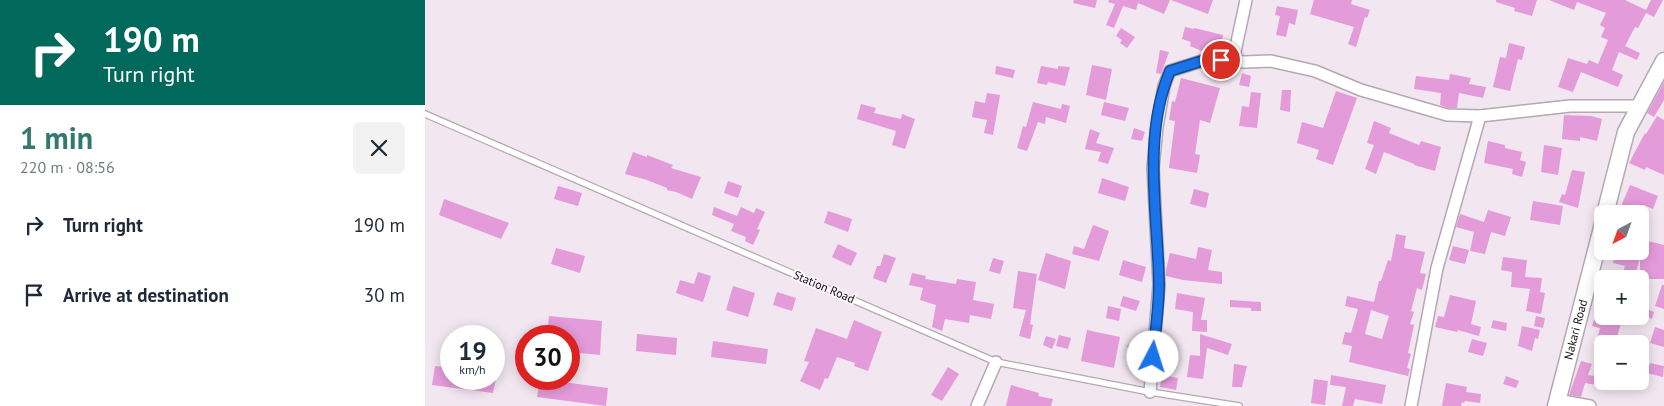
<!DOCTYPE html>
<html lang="en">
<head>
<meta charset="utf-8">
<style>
	body { margin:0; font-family:"PT Sans",sans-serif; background:#f2f2f3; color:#1f2937; height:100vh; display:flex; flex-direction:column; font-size:19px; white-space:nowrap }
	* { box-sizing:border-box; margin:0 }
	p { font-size:16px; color:#747a83 }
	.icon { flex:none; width:28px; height:28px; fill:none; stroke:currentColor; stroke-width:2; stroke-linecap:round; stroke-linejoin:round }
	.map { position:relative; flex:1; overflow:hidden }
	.details { display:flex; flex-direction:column; background:#fff; width:425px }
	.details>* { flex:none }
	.guide { background:#00695c; color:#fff; overflow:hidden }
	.needle { width:32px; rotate:221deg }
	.controls { position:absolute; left:1169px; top:205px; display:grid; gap:10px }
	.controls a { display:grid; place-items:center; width:55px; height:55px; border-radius:8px; background:#fff; box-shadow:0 2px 12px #0003; font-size:25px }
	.speed { position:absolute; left:15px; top:325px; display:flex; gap:10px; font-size:25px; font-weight:700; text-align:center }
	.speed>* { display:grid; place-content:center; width:65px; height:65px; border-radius:50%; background:#fff; box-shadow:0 2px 12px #0003; line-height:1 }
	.speed small { font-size:12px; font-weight:400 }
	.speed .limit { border:8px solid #d22; background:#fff; color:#111 }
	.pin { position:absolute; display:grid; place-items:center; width:42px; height:42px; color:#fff; margin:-21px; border:2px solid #fff; border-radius:50%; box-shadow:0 1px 5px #0007 }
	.me { position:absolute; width:55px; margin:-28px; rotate:5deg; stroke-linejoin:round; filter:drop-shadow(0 0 4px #0008) }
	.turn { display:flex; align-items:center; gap:18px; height:105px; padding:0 20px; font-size:22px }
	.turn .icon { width:65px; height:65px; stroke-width:2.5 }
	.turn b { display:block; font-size:35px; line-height:42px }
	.round { display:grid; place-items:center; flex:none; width:52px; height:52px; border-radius:8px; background:#f2f2f3 }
	.summary { display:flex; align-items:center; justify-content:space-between; height:85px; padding:0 20px }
	h1 { font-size:30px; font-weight:700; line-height:38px; color:#34796e }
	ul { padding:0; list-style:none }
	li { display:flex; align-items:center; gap:15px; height:70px; padding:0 20px }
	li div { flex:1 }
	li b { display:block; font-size:19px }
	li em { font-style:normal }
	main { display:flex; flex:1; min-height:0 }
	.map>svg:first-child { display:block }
	.building { fill:#e49bda; fill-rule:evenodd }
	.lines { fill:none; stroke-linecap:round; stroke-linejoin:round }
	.lane-casing { stroke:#b4a8b2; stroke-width:8 }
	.street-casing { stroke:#b4a8b2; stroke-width:14 }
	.secondary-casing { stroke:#b4a8b2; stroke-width:19 }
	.lane { stroke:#fff; stroke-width:5.5 }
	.street { stroke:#fff; stroke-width:11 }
	.secondary { stroke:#fff; stroke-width:16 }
	.route-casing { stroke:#114b97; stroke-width:12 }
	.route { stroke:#1a73e8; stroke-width:9 }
	.labels { text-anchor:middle; stroke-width:4; stroke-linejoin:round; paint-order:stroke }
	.street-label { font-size:12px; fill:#110d11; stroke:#fef4fc }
</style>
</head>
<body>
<main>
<section class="details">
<div class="guide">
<div class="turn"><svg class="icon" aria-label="right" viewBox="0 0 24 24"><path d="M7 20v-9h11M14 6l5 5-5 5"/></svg><div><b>190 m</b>Turn right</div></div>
</div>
<div class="summary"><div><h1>1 min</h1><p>220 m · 08:56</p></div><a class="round"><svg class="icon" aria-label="close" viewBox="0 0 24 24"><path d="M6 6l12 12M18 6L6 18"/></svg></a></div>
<ul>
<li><svg class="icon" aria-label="right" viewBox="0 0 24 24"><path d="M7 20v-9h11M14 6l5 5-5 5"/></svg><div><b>Turn right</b></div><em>190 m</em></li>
<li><svg class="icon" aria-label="arrive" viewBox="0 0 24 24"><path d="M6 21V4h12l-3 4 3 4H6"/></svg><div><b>Arrive at destination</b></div><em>30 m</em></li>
</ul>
</section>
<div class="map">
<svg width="1239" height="406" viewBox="0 0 1239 406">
	<rect width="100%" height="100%" fill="#f2e6f0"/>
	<g class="building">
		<path d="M649,0h23l-2,8 -22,-5z"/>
		<path d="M684,0h61l-6,14 -26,-11 -2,7 -13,-4 -9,22 -8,-3 9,-21 -7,-2z"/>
		<path d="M746,0h42l-5,14z"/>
		<path d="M889,0h38l-1,4 19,6 -3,8 -2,-1 -9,30 -8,-3 6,-17 -44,-13z"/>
		<path d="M1071,0h41l-5,16 -18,-5 1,-3 -19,-6z"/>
		<path d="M1124,0h76l21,10 5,-10h12l-9,17 -8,-4 -8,15 -3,-1 -10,19 15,7 -3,7 -18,-8 -7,18 11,5 -5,12 -37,-15 -8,20 -15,-5 10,-29 19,6 2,-4 9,4 10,-24 -7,-3 4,-9 -5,-3 6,-12 -29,-11 -3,8z"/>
		<path d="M852,6l21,4 -3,15 -6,-2 -3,14 -10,-2 4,-19 -5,-1z"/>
		<path d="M760,27l9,2v-1l29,7 -3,17 -18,-1 -12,-5 1,-4 -9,-3z"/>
		<path d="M696,28l14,9 -8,11 -7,-5 2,-3 -6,-4z"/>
		<path d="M1084,43l16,4 -3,13 -4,-1 -8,32 -17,-4 7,-30 6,1z"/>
		<path d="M735,50l9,2 -8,22 -5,-1z"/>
		<path d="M667,65l20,4 -6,31 -20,-5z"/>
		<path d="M571,66l19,4 -2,8 -18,-4z"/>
		<path d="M616,66l17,3v-3l12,1 -5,19 -17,-4 -1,3 -10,-2z"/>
		<path d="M817,73l9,3 -2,11 -10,-2z"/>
		<path d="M1025,74l21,4 -2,6 17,3 -3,11 -24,-5 -2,15h-9l-8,-3 1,-12 -27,-4 2,-13 33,4z"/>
		<path d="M756,78l39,10 -10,35 -10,-3 -5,34 5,1 -3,18 -28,-5 6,-47 -6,-1 3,-19 3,1z"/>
		<path d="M1239,82v18l-10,17 -7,-4z"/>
		<path d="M857,90h9l-1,22 -10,-2z"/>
		<path d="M911,91l21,7 -24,67 -17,-6 3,-9 -22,-7 5,-21 21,6z"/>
		<path d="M826,92l10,1 -4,35 -18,-2 3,-20 7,1z"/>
		<path d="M562,93l13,2 -7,40 -9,-2 3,-13 -15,-3 3,-16 10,2z"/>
		<path d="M608,102l28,7 1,-5 8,2 -4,17 -20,-6 -1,7 -7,-2 -11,29 -10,-3 6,-22 3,1z"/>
		<path d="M679,102l25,6 -4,13 -24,-6z"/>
		<path d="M436,104l15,4 -2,5 27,6 1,-5 13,5 -10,30 -13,-4 4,-14 -39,-12z"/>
		<path d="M1139,115l27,1 11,3 -5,22 -17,-4v4l-18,-2z"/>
		<path d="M1232,116l7,4v55l-18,-8 -1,3 -16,-7 16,-30 1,1z"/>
		<path d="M949,121l17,7 -2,5 30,12 2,-4 20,6 -6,24 -21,-6v-1l-30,-12 -8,22 -11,-5 9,-24 -7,-2z"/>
		<path d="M709,128l11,4 -3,9 -11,-2z"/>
		<path d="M665,129l10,4 -4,10 18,5 -6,16 -10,-3 3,-9 -16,-3z"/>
		<path d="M1063,141l17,4v3l17,4 -2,8 6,2 -4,15 -10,-3 1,-5 -29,-6z"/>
		<path d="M1119,145l18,3 -4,27 -17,-3z"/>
		<path d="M208,152l14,5v-2l26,10 -2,3 30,9 -9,22 -16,-7 -9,-2v-2l-20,-8 -22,-6z"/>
		<path d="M1147,170l13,2 -7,36 -19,-6 3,-8 3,1z"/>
		<path d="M677,178l27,9 -4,14 -27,-8z"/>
		<path d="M303,181l14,5 -4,12 -14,-5z"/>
		<path d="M1205,185l28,11 -5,13 -9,-4 -2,9h-13l-10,-3z"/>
		<path d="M133,186l24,7 -4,13 -24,-7z"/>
		<path d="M769,189l15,4 -3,15 -16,-4z"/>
		<path d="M19,199l65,24 -8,16 -62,-24z"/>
		<path d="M1108,201l30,5 -3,19 -30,-5z"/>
		<path d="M289,207l23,9 4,-9 13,6 2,-5 9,4 -8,17 3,1 -7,15 -8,-4 1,-4 -15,-6 3,-7 -22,-9z"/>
		<path d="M1063,210l23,7 -6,19 -14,-4 -6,22 -15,-3 4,-19 -18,-5 4,-13 24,8z"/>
		<path d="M403,211l24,8 -4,13 -24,-9z"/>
		<path d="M668,225l16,6 -10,30 -27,-7 2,-8 10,3z"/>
		<path d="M971,234l10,2 -2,12 21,4 -5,21 6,1 -4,16 -5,-2 -6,23 3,1 -4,12 4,1 -6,28 3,1 -4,14 3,1 -2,7 -59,-14 3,-16 -10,-2 3,-12 6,1 7,-24 -13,-3 2,-10 27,6 5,-21h2l7,-21 3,1zM946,310l18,6 -7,23 -17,-5z"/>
		<path d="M1215,239l24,6v34h-24v-21l-6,21h-13l4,-13 -12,-3 3,-12h24z"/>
		<path d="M413,244l19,9 -6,13 -19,-9z"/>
		<path d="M1028,246l16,4 -4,14 -16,-4z"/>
		<path d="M773,247l14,3 -4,20 14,2v12l-39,-4 -17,-4v-6l4,-17 26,6z"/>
		<path d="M131,248l29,8 -5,17 -29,-9z"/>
		<path d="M621,253l25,8 -6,28 -27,-9z"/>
		<path d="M459,254l12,4 -10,25 -13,-5 4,-12h3z"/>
		<path d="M1078,257l24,3 -2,17 17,1 -2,14 5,1 -4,21 -15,-3 4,-22 -19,-2 1,-15 -11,-2z"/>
		<path d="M568,258l11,3 -4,13 -11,-3z"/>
		<path d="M698,260l23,7 -4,15 -23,-7z"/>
		<path d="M593,271l19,3 -7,50 3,1 -3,14 -11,-3 7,-26 -13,-2z"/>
		<path d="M273,272l13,4 -8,26 -27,-9 4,-13 14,4z"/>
		<path d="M487,273l14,3 -1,3 31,5 1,-5 19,3 -3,18 21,4 -3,15 -21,-4 -1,8 -24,-4 -3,12 -10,-4 4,-22 -16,-5 3,-12 -14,-3z"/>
		<path d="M1237,285h2v24l-9,-3z"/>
		<path d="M308,286l22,7 -7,24 -22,-7z"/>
		<path d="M352,292l19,6 -4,13 -19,-6z"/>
		<path d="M752,293l28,5 -4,22h6v12l-15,-1 1,-19 -18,-3z"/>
		<path d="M1025,295l26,6 -5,23 10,3 -2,9 -21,-6 -1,2 -22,-5 3,-11 6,1z"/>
		<path d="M698,296l17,5 -4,10 -16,-5z"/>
		<path d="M1175,299l3,1v16h20l-8,28h-19l4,-16 -8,-2z"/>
		<path d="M805,300l31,2v9h-10v-3l-21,-1z"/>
		<path d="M683,306l13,3 -2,12 -13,-3z"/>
		<path d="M1215,306l14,6 -2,7 -12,-4z"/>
		<path d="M124,316l53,5 -2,34 -31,-3v-16h-22z"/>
		<path d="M1111,316l9,2 -2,10 -9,-2z"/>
		<path d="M429,320l28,12 -14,39 -14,-5 1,-3 -18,-6 -9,22 -3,-1 -5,12 -20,-9 9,-19 -5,-1 12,-33 31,11z"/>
		<path d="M1068,320l14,3 -1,8 -15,-3z"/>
		<path d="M1097,326l18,4 -2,9 -3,-1 -3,13 -14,-5z"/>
		<path d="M1230,327l9,3v17l-14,-4z"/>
		<path d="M662,330l33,7 -6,31 -33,-7z"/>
		<path d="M212,334l40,4 -1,17 -40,-4z"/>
		<path d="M775,334l32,10 -4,11 -21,-7 -4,31 -16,-2 3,-22 10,1z"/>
		<path d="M634,335l12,3 -3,11 -12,-3z"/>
		<path d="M621,336l10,3 -4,10 -9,-4z"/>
		<path d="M1047,339l15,4 -4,13 -15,-4z"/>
		<path d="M288,341l55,8 -2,15 -55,-7z"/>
		<path d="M716,344l1,9 -13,1 -2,-9z"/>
		<path d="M1156,361l11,3 -4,11 15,2v9l-18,-3 -4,14 -12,-2z"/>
		<path d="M1225,363l14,3 -1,11 -16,-4z"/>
		<path d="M809,364l13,2 -5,21h-10z"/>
		<path d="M10,366l16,2v11h45l-3,14 -61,-8z"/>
		<path d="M523,367l11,7 -17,27 -11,-6z"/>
		<path d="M737,375l16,3 -2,12 -16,-3z"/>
		<path d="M906,375l55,10 -4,19 -27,-5 -2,7h-11l4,-19 -16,-2z"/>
		<path d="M1081,376l13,5 -3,7 -13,-4z"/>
		<path d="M115,379l68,9 -2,18 -69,-9z"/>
		<path d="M889,379l14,2 -3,24 -14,-2z"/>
		<path d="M1021,383l21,4 -1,5 15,2 -1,9 -15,-2 -1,2 -2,-1 -1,4h-19z"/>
		<path d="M586,385l28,8 -1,3 15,3 -2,7h-45z"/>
	</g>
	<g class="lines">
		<defs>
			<path id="lane" d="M0,114l571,248 154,30 89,14"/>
			<g id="street">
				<path d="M808,61l13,-61"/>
				<path d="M725,392l9,-107 -6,-117 4,-41 7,-41 6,-15 38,-12 37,3 26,-1 44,10 46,19 86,25 33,1 90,-10h70"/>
				<path d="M1132,400l33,6"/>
				<path d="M552,406l19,-44"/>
				<path d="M986,406l26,-138 43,-152"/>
			</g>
			<g id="secondary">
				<path d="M1180,214l21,-82 38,-71"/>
				<path id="s1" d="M1131,406l47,-182"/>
			</g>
		</defs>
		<use href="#lane" class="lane-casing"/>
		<use href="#street" class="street-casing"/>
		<use href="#secondary" class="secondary-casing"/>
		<use href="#lane" class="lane"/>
		<use href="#street" class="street"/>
		<use href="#secondary" class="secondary"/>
	</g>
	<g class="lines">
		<defs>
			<path id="route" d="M728,357c2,-24 6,-49 6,-73 -1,-69 -17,-147 11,-213l38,-12 13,1"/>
		</defs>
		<use href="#route" class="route-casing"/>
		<use href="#route" class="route"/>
	</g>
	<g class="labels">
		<g class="street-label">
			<text transform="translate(399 287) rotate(23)" y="4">Station Road</text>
			<text dy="4" stroke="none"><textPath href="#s1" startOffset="79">Nakari Road</textPath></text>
		</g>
	</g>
</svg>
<div class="controls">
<a><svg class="needle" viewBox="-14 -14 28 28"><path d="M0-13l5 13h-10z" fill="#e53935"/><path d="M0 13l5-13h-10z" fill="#747a83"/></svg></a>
<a>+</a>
<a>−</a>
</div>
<div class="speed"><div>19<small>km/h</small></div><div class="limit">30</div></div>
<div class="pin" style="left:796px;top:60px;background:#d93025"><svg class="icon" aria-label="arrive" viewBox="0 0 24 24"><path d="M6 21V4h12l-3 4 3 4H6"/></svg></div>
<svg class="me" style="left:728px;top:357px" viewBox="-20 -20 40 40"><circle r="19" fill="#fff"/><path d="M0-13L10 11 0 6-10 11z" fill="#1a73e8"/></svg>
</div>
</main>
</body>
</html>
